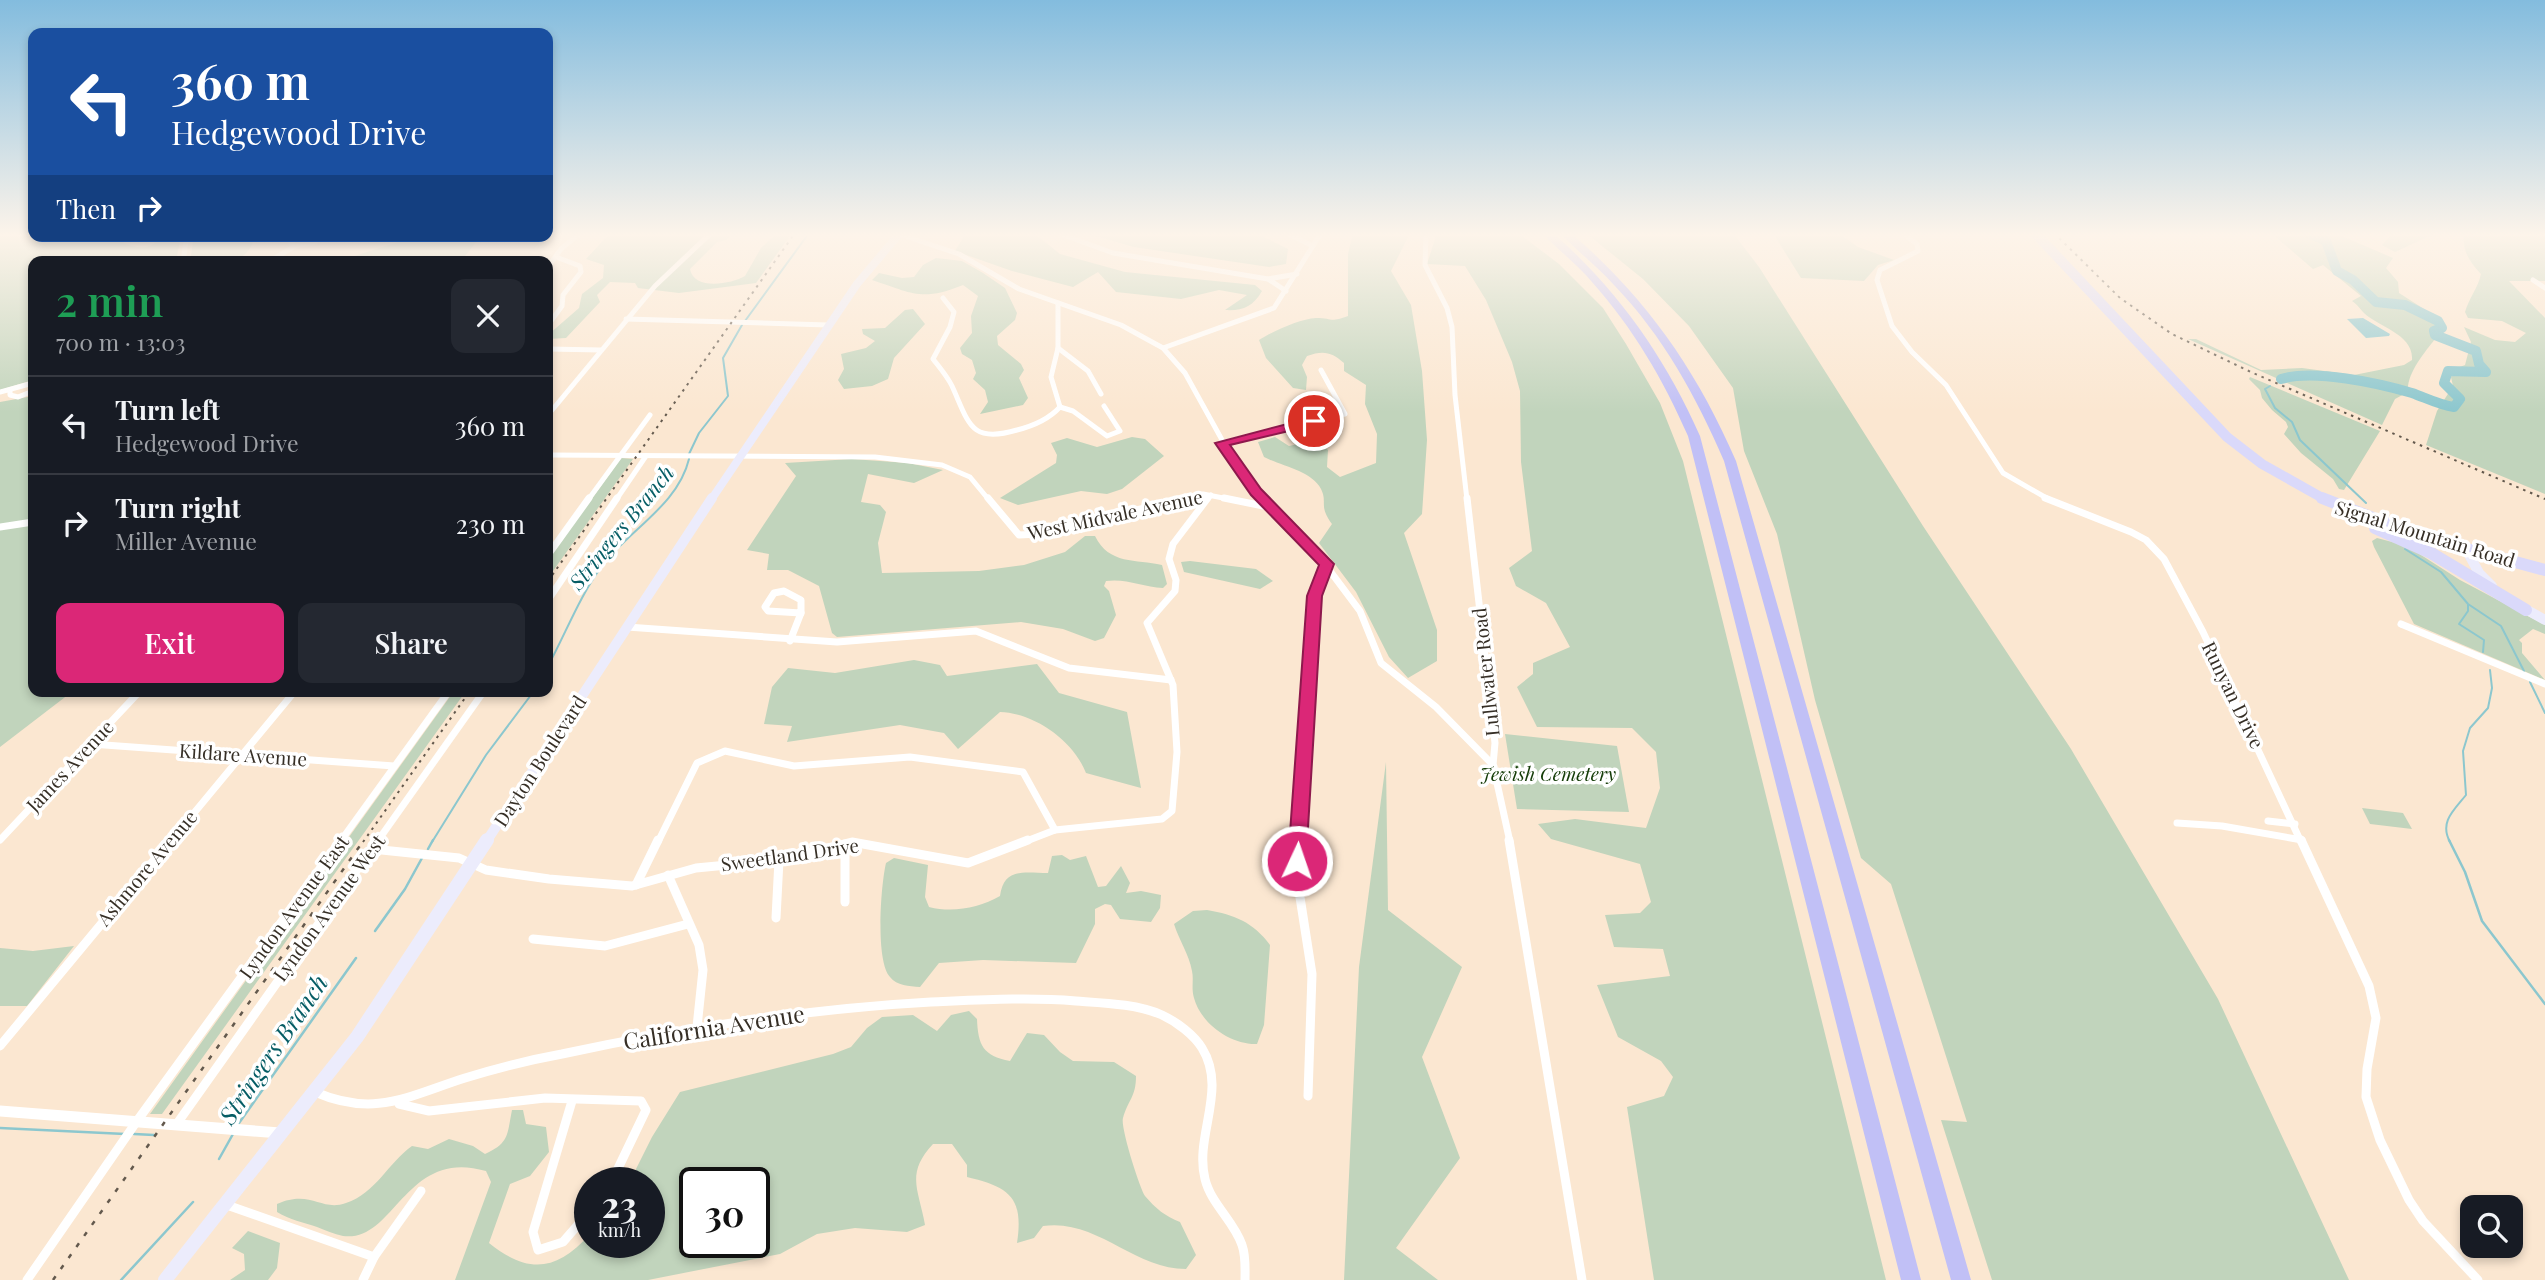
<!DOCTYPE html>
<html lang="en">
<head>
<meta charset="utf-8">
<style>
	body { margin:0; font-family:"Playfair Display",serif; background:#242831; color:#f1f3f6; height:100vh; display:flex; flex-direction:column; font-size:26px; white-space:nowrap }
	* { box-sizing:border-box; margin:0 }
	p { font-size:23px; color:#9ea1a6 }
	.icon { flex:none; width:38px; height:38px; fill:none; stroke:currentColor; stroke-width:2; stroke-linecap:round; stroke-linejoin:round }
	.map { position:relative; flex:1; overflow:hidden }
	.side { position:absolute; left:28px; top:256px; width:525px; height:441px; display:flex; flex-direction:column; background:#171b24; border-radius:14px; box-shadow:0 4px 10px #0003 }
	.side>* { flex:none }
	.top-card { position:absolute; left:28px; top:28px; width:525px; height:214px; border-radius:14px; box-shadow:0 4px 10px #0003; background:#1a4fa0; color:#fff; overflow:hidden }
	.fabs { position:absolute; left:2460px; top:1195px; display:grid; gap:14px }
	.fabs a { display:grid; place-items:center; width:63px; height:63px; border-radius:14px; background:#171b24; box-shadow:0 4px 10px #0003; font-size:35px }
	.speed { position:absolute; left:574px; top:1167px; display:flex; gap:14px; font-size:35px; font-weight:700; text-align:center }
	.speed>* { display:grid; place-content:center; width:91px; height:91px; border-radius:50%; background:#171b24; box-shadow:0 4px 10px #0003; line-height:1 }
	.speed small { font-size:18px; font-weight:400 }
	.speed .limit { border:4px solid #111; border-radius:10px; background:#fff; color:#111 }
	.pin { position:absolute; display:grid; place-items:center; width:60px; height:60px; color:#fff; margin:-30px; border:4px solid #fff; border-radius:50%; box-shadow:0 2px 7px #0007 }
	.me { position:absolute; width:77px; margin:-38px; rotate:3deg; stroke-linejoin:round; filter:drop-shadow(0 0 5px #0008) }
	.turn { display:flex; align-items:center; gap:24px; height:147px; padding:0 28px; font-size:32px }
	.turn .icon { width:91px; height:91px; stroke-width:2.5 }
	.turn b { display:block; font-size:49px; line-height:60px }
	.then { display:flex; align-items:center; height:66px; padding:0 28px; background:#0003; gap:14px; font-size:26px }
	.round { display:grid; place-items:center; flex:none; width:74px; height:74px; border-radius:14px; background:#242831 }
	.overview { display:flex; align-items:center; justify-content:space-between; height:119px; padding:0 28px }
	h1 { font-size:42px; font-weight:600; line-height:52px; color:#1e9e55 }
	.action { display:flex; gap:14px; margin-top:auto; padding:14px 28px }
	.action a { flex:1; height:80px; border-radius:14px; background:#db2777; color:#fff; font-size:28px; font-weight:600; line-height:80px; text-align:center }
	.action a+a { background:#242831; color:#f1f3f6 }
	ul { padding:0; list-style:none }
	li { display:flex; align-items:center; gap:21px; height:98px; padding:0 28px; border-top:2px solid #363941 }
	li div { flex:1 }
	li b { display:block; font-size:26px }
	li em { font-style:normal }
	.map>svg:first-child { display:block }
	.green { fill:#c1d4bc; fill-rule:evenodd }
	.water { fill:#8cc7ce }
	.lines { fill:none; stroke-linecap:round; stroke-linejoin:round }
	.stream-far1 { stroke:#8cc7ce; stroke-width:2 }
	.stream { stroke:#8cc7ce; stroke-width:2.5 }
	.river { stroke:#8cc7ce; stroke-width:10 }
	.minor-far2 { stroke:#fff; stroke-width:5 }
	.minor-far1 { stroke:#fff; stroke-width:7 }
	.minor { stroke:#fff; stroke-width:9 }
	.tertiary { stroke:#fff; stroke-width:11 }
	.secondary-far2 { stroke:#ececfc; stroke-width:8 }
	.secondary-far1 { stroke:#ececfc; stroke-width:10 }
	.secondary { stroke:#ececfc; stroke-width:14 }
	.primary-far1 { stroke:#dad9fa; stroke-width:10 }
	.primary { stroke:#dad9fa; stroke-width:12 }
	.motorway { fill:#c1c0f6; fill-rule:evenodd }
	.rail-far1 { stroke:#63594d; stroke-width:2; stroke-dasharray:2.5 5; stroke-linecap:butt }
	.rail { stroke:#63594d; stroke-width:2.5; stroke-dasharray:4.5 9; stroke-linecap:butt }
	.route { fill:#db2777; stroke:#8e194d; stroke-width:2 }
	.labels { text-anchor:middle; stroke-width:7; stroke-linejoin:round; paint-order:stroke }
	.street-label { font-size:19px; fill:#362f26; stroke:#fff }
	.park-label { font-size:19px; font-style:italic; fill:#143c07; stroke:#fff }
	.water-label { font-size:21px; font-style:italic; fill:#065d65; stroke:#fff }
	.near-street-label { font-size:23px; fill:#362f26; stroke:#fff }
	.near-water-label { font-size:24px; font-style:italic; fill:#065d65; stroke:#fff }
</style>
</head>
<body>
<div class="map">
<svg width="2545" height="1280" viewBox="0 0 2545 1280">
	<rect width="100%" height="100%" fill="#fbe7d1"/>
	<g class="green">
		<path d="M0,233l117,3 1,4c15,8 33,13 43,-4h20l-5,25h-143v119l-33,10z"/>
		<path d="M610,233h124l-8,7 -9,2 -27,27c4,22 41,15 55,7l16,-28 16,-15h15l-36,50 -77,10 -41,-5 -3,-5 -25,-1 -13,13 3,7 -34,36 -18,1v-4l31,-27 3,-14 21,-16 1,-13 -18,-6z"/>
		<path d="M966,233h68l26,21 65,18 130,13 7,6c-9,16 -20,20 -37,19l22,-15 -28,-5 -38,9 -65,-7 -18,-20 -25,15 -61,-16 -57,-20z"/>
		<path d="M1086,233h170l32,16 -2,15 -17,3 -135,-20z"/>
		<path d="M1353,233h57l-19,38 20,34 11,66 5,69 -5,74 -18,19 33,97v31l-29,17 -19,-21 -33,-65 -37,-49 13,-19c-14,-19 -4,-21 -11,-35 -9,-18 -40,-23 -57,-32l-6,-15 17,-5 14,9c15,-3 27,-8 39,4l-1,17 13,10 36,-14 1,-29 -12,-30 1,-19 -22,-14v-8c-12,-11 -21,-13 -37,-7l-5,9 5,12 -1,13 -13,-2 -27,-30 -7,-18c14,-9 41,-21 57,-22 17,0 13,5 32,-2v-62z"/>
		<path d="M1437,233h81l41,31 44,44 23,36 34,59 23,58 203,819h-232l-27,-173 37,-11 9,-19 -12,-16 -43,-24 -21,-52 73,-9 -7,-27 -49,-2 -9,-32 35,-2 11,-11 -11,-38 -89,-25 -13,-15 37,-5 71,9 14,-40 -4,-36 -24,-24 -95,-1 -20,-40 16,-13v-11l37,-16 -24,-44 -30,-17 -7,-18 23,-17 -11,-89 -1,-71 -8,-29 -26,-62 -21,-34 -38,-2z"/>
		<path d="M1586,233h147l26,34 164,259 148,223 147,250 131,281h-357l-51,-160 26,2 -76,-238 -30,-26 -46,-158 -38,-166 -33,-83 -11,-63 -44,-62 -46,-47z"/>
		<path d="M1773,233h65l20,14 36,13 -16,5 -14,16 -63,-3z"/>
		<path d="M2271,233h64l58,25 -7,10 12,14 1,11 36,23v11l-5,4 5,8c-10,13 -29,35 -27,53l-13,7 -13,26 -194,-86h8l65,31 41,-2 52,7 50,-10 8,-5c2,-26 -34,-33 -48,-47 -4,-4 -6,-8 -12,-12l9,-5 -38,-31 -10,4z"/>
		<path d="M2393,233h43l-41,19 -13,-7z"/>
		<path d="M2464,233h81v48h-36l36,37v176l-119,-49 11,-34 16,-25 -2,-9 6,-9 8,-3 6,-23 -7,-15 31,13 20,2 11,-9 -24,-12 -34,-3 -3,-6c4,-14 13,-24 16,-38 -12,-13 -19,-23 -17,-41z"/>
		<path d="M194,236h61c-9,34 -37,25 -65,25z"/>
		<path d="M417,236h64l-20,25h-122z"/>
		<path d="M936,258l26,3 21,12 22,15 12,25 -2,7 -18,16 1,9 23,19 3,6 -5,8 9,20 -5,7 -43,9 8,-12 -3,-12 -12,-11 3,-6 -4,-13 -10,-6 -2,-6 12,-15 -1,-17 7,-20 -15,-11c-42,17 -51,8 -91,-5l7,-7 23,5 12,-1 9,-12z"/>
		<path d="M913,309l12,15 -31,34 -6,21 -16,7 -28,3 -6,-9 6,-11 -3,-15 25,-6 9,-7 -12,-7 -1,-5 23,-1 20,-18z"/>
		<path d="M2250,377l130,54 -36,59 -5,-1 -6,-10 -32,-26 -17,-19 4,-7 -2,-5 -14,-12 -10,-12 -2,-8 -11,-11z"/>
		<path d="M33,396v295h40l-73,56v-345z"/>
		<path d="M1132,437l13,2 19,17 -42,33 -15,5 -26,-3 -63,14 -18,-7 56,-35 1,-8 -6,-12 16,-5 30,9z"/>
		<path d="M621,458l12,1 -85,119v-18z"/>
		<path d="M852,459l56,4 35,7 -29,13 -46,-9 -7,28 19,3 6,7 -8,31 4,30 97,-2 45,-6 41,-13 20,-16h10c14,29 41,23 67,29l5,19 -4,4c-20,-1 -37,-10 -57,-7l-2,5 5,5 7,24 -12,23 -9,3 -32,-12 -42,-7 -184,15 -5,-4 -13,-47 -31,-16h-21l2,-16 -22,-4 49,-74 -11,-13z"/>
		<path d="M2377,538l30,8 53,34 85,45v9l-12,-5 -14,11 3,3v10l23,27 -131,-56 -40,-77 -2,-6z"/>
		<path d="M1190,561l66,8 17,12 -13,8 -76,-17 -3,-10z"/>
		<path d="M914,660l26,5 7,11 90,-12 22,29 68,19 14,76 -55,-15c-13,-33 -52,-60 -86,-61l-42,37 -14,-16 -44,-8 -113,17 5,-16 -28,-2 8,-37 16,-19 47,5z"/>
		<path d="M454,691h12l-304,423h-12z"/>
		<path d="M1505,734l112,12 12,66 -112,-3z"/>
		<path d="M1386,762l2,148 74,57 -40,90 38,101 -64,90 42,32h-94l15,-313z"/>
		<path d="M2362,808l41,5 9,16 -42,-5z"/>
		<path d="M1062,855l8,5 16,-4 12,31 8,-1 15,-20 9,17 -4,10 15,-2 20,4 -1,13 -9,14 -31,-3 -9,-14 -6,-1 -10,5v15l-19,39 -93,-3 -44,3 -19,24c-11,-1 -23,-1 -30,-10 -15,-17 -9,-93 -4,-114l8,-5 34,7 -3,32 4,10c24,6 50,1 71,-11 4,-29 25,-23 48,-23l4,-17z"/>
		<path d="M1207,910c28,5 46,12 63,35l-6,80 -7,19c-26,1 -56,-20 -63,-46 -3,-10 0,-18 -2,-27 -3,-17 -13,-31 -18,-47l19,-13z"/>
		<path d="M74,946l-47,60h-27v-58l33,3z"/>
		<path d="M969,1011l8,8c1,26 6,37 33,42l17,-28 17,2 16,17 13,9 41,1 22,14c0,21 -8,24 -13,42 -3,9 17,71 22,78 11,13 20,20 35,26l16,33 -10,14c-52,0 -90,-51 -143,-43l-9,12 -17,5c7,-46 -8,-56 -50,-66v-12l-15,-21h-19c-28,30 -14,46 -8,81l-18,7 -52,-4 -38,6 -37,20 -132,26h-193l36,-98 -5,-11c-81,-24 -91,72 -143,65 -9,-2 -18,-6 -26,-9 -14,-5 -27,-7 -40,-15v-8c34,-15 44,8 69,-1 30,-10 42,-40 66,-57l16,3 21,-10 24,7 12,8c25,-11 22,-20 27,-44h11l3,14 20,3 3,25 -19,24 -20,8 -21,59c39,31 67,29 101,-9v8h59v-59h-20l23,-46 28,-45 153,-38 18,-7 16,-19 15,-11 31,-2 24,16 14,-16zM695,1183h59v59h-59z"/>
		<path d="M248,1231l32,12 -3,25 -9,12h-38l15,-10 -1,-16 -12,-6z"/>
	</g>
	<path class="water" d="M2363,318l27,16 -1,2 -23,2 -19,-19z"/>
	<g class="lines">
		<g class="stream-far1">
			<path d="M745,321l64,-88"/>
			<path d="M2270,386l-5,3 10,19 17,14 8,18 66,63"/>
			<path d="M689,454l10,-21 29,-37 -5,-38 19,-33"/>
			<path d="M2405,549l36,23 27,32 33,22 23,45"/>
			<path d="M2468,605v6l-9,13 25,16 -1,12"/>
			<path d="M548,666c18,-33 31,-69 54,-100 27,-36 76,-61 87,-107"/>
			<path d="M2530,682l15,31"/>
			<path d="M432,842l54,-87 48,-64"/>
			<path d="M2450,842c-11,-20 4,-32 16,-47l-3,-44 7,-23 18,-20 4,-20 -2,-18"/>
		</g>
		<g class="stream">
			<path d="M2449,840l16,32 17,49 63,83"/>
			<path d="M428,849l5,-9"/>
			<path d="M375,931l30,-42 17,-31"/>
			<path d="M239,1123l117,-165"/>
			<path d="M0,1128l125,6"/>
			<path d="M134,1134l20,1"/>
			<path d="M219,1159l14,-25"/>
			<path d="M121,1280l72,-78"/>
		</g>
		<path class="river" d="M2281,379c33,-10 97,4 131,14 14,5 27,12 42,14l6,-8 -16,-16 4,-12 38,1 -7,-8 -3,-13 -41,-16 -1,-4 8,-3 -4,-7 -33,-16 -29,-3 -23,-22 -16,-9 -11,-30 -17,-8"/>
		<g class="minor-far2">
			<path d="M1058,233l55,20 155,26 18,12"/>
			<path d="M1287,233l26,13"/>
			<path d="M1426,233l-1,32 22,43 5,19 3,68 12,105"/>
			<path d="M1902,233l15,11 1,7 -38,19 -3,10 15,46 20,26 34,33 57,88 47,27"/>
			<path d="M899,234l60,20 60,35 102,36 42,23 22,25 57,103 21,24"/>
			<path d="M295,246l-5,-4 7,-6"/>
			<path d="M183,261l4,-25"/>
			<path d="M270,261l25,-15 20,-4 6,-6"/>
			<path d="M548,267l13,-18 19,-16"/>
			<path d="M1268,279l29,-5"/>
			<path d="M2533,280l12,8"/>
			<path d="M943,298l11,14 -4,15 -17,32c7,9 14,17 19,27 17,37 18,58 65,44 16,-4 31,-10 43,-23l-9,-30 7,-29v-45"/>
			<path d="M626,319l202,6"/>
			<path d="M548,325l14,-19 1,-11 18,-23 -1,-6 -24,-9"/>
			<path d="M1058,348l30,23 13,23"/>
			<path d="M1163,348l111,-40 47,-75"/>
			<path d="M548,349l53,1"/>
			<path d="M10,391v4l8,2 15,-6"/>
			<path d="M0,392l33,-9"/>
			<path d="M1060,407l13,4 34,25 13,-5 -16,-25"/>
			<path d="M548,415l107,-129 56,-53"/>
			<path d="M1221,443l124,-29 -24,-44"/>
			<path d="M548,455l327,2 67,8 28,12 19,23"/>
			<path d="M588,500l62,-85"/>
			<path d="M616,500l30,-44"/>
			<path d="M1178,500l25,-6 30,6"/>
			<path d="M1207,500l4,-5"/>
		</g>
		<g class="minor-far1">
			<path d="M988,498l31,37 20,-1 146,-36"/>
			<path d="M1224,498l44,9"/>
			<path d="M1261,498l51,49 48,64 21,52 55,44 57,58"/>
			<path d="M1467,498l28,245 -2,22 17,77"/>
			<path d="M2045,498l86,34 15,8 18,19 39,73 98,210"/>
			<path d="M0,527l33,-5"/>
			<path d="M548,555l41,-57"/>
			<path d="M784,591l17,9v13l-33,-2 -3,-4 9,-14z"/>
			<path d="M548,600l69,-102"/>
			<path d="M2401,624l144,60"/>
			<path d="M627,627l210,15 139,-11 93,37 102,12"/>
			<path d="M790,641l11,-28"/>
			<path d="M91,744l303,22"/>
			<path d="M2268,821l27,3"/>
			<path d="M2177,823l45,3 80,14"/>
			<path d="M0,840l140,-149"/>
			<path d="M170,842l125,-151"/>
			<path d="M340,842l109,-151"/>
			<path d="M377,842l107,-151"/>
			<path d="M658,842l39,-79 28,-12 69,15 116,-9 113,15 32,58"/>
			<path d="M1024,842l31,-12 107,-11 10,-8 5,-59 -4,-67 -26,-62 28,-32 1,-11 -7,-21 4,-15 35,-46"/>
			<path d="M1297,842l18,-246 12,-32"/>
		</g>
		<g class="minor">
			<path d="M1297,840v38l15,96 -4,122"/>
			<path d="M1509,840l73,440"/>
			<path d="M2301,840l68,146 7,32 -9,51 -1,28 14,43 29,60 14,21 55,59"/>
			<path d="M845,844v58"/>
			<path d="M372,849l87,9 27,12 63,9 83,7 64,-18 83,-8 73,-18 116,21 60,-23"/>
			<path d="M668,875l31,70 4,25 -6,57"/>
			<path d="M636,885l22,-45"/>
			<path d="M776,918l3,-58"/>
			<path d="M533,939l72,7 83,-22"/>
			<path d="M0,1046l171,-206"/>
			<path d="M315,1092c60,26 93,4 150,-14 32,-10 64,-18 97,-24 121,-26 244,-45 369,-52 48,-2 97,-5 145,-1 28,2 61,3 86,14 15,7 32,20 40,33 26,42 -8,88 3,131 6,25 29,42 37,66 4,11 3,24 3,35"/>
			<path d="M572,1101l-39,131 5,18 25,-8 27,-31"/>
			<path d="M399,1104l30,7 116,-13 96,3 5,9 -35,73"/>
			<path d="M176,1125l202,-285"/>
			<path d="M224,1204l150,53 -11,23"/>
			<path d="M374,1257l47,-66"/>
			<path d="M27,1280l110,-159 204,-281"/>
		</g>
		<path class="tertiary" d="M0,1111l280,22"/>
		<path class="secondary-far2" d="M711,500l146,-216 43,-51"/>
		<g class="secondary-far1">
			<path d="M2466,549l13,24 13,13"/>
			<path d="M2520,606l25,14"/>
			<path d="M486,842l226,-344"/>
		</g>
		<path class="secondary" d="M165,1280l192,-243 130,-197"/>
		<path class="primary-far1" d="M2035,233l192,204 35,27 64,36"/>
		<g class="primary">
			<path d="M2322,498l97,38 126,34"/>
			<path d="M2375,528l56,25 95,57"/>
		</g>
		<g class="motorway">
			<path d="M1542,233h11c65,57 112,124 147,203l221,844h-20l-213,-844c-25,-57 -55,-108 -96,-154 -15,-18 -34,-32 -50,-49z"/>
			<path d="M1560,233h11c76,66 125,136 165,228l235,819h-20l-227,-819c-28,-65 -61,-125 -110,-176 -17,-19 -37,-34 -54,-52z"/>
		</g>
		<g class="rail-far1">
			<path d="M2054,233l66,65 52,36 81,39 292,126"/>
			<path d="M548,581l247,-348"/>
			<path d="M363,842l107,-151"/>
		</g>
		<path class="rail" d="M53,1280l311,-440"/>
	</g>
	<linearGradient id="sky" x2="0" y2="1"><stop stop-color="#83bcde"/><stop offset="0.57" stop-color="#fdf4ea"/><stop offset="1" stop-color="#fdf4ea" stop-opacity="0"/></linearGradient>
	<rect width="2545" height="412" fill="url(#sky)"/>
	<path class="route" d="M1314,417l6,4 -2,3 -88,21 31,44 73,75 -12,32 -16,265 -9,7 -9,-7 19,-265 12,-31 -68,-70 -36,-52z"/>
	<g class="labels">
		<g class="street-label">
			<text transform="translate(1115 515) rotate(-12)" y="7">West Midvale Avenue</text>
			<text transform="translate(2425 534) rotate(17)" y="7">Signal Mountain Road</text>
			<text transform="translate(1486 672) rotate(-96)" y="7">Lullwater Road</text>
			<text transform="translate(2233 695) rotate(64)" y="7">Runyan Drive</text>
			<text transform="translate(243 755) rotate(4)" y="7">Kildare Avenue</text>
			<text transform="translate(540 761) rotate(-57)" y="7">Dayton Boulevard</text>
			<text transform="translate(70 766) rotate(-47)" y="7">James Avenue</text>
			<text transform="translate(790 855) rotate(-8)" y="7">Sweetland Drive</text>
			<text transform="translate(147 868) rotate(-50)" y="7">Ashmore Avenue</text>
			<text transform="translate(294 907) rotate(-54)" y="7">Lyndon Avenue East</text>
			<text transform="translate(329 908) rotate(-54)" y="7">Lyndon Avenue West</text>
		</g>
		<g class="park-label">
			<text x="1548" y="781">Jewish Cemetery</text>
		</g>
		<g class="water-label">
			<text transform="translate(622 528) rotate(-51)" y="7">Stringers Branch</text>
		</g>
		<g class="near-street-label">
			<text transform="translate(714 1028) rotate(-9)" y="8">California Avenue</text>
		</g>
		<g class="near-water-label">
			<text transform="translate(274 1050) rotate(-56)" y="8">Stringers Branch</text>
		</g>
	</g>
</svg>
<div class="fabs">
<a><svg class="icon" aria-label="search" viewBox="0 0 24 24"><circle cx="10" cy="10" r="6"/><path d="M15 15l6 6"/></svg></a>
</div>
<div class="speed"><div>23<small>km/h</small></div><div class="limit">30</div></div>
<div class="pin" style="left:1314px;top:421px;background:#d93025"><svg class="icon" aria-label="arrive" viewBox="0 0 24 24"><path d="M6 21V4h12l-3 4 3 4H6"/></svg></div>
<svg class="me" style="left:1297px;top:861px" viewBox="-20 -20 40 40"><circle r="17" fill="#db2777" stroke="#fff" stroke-width="3"/><path d="M0-11L8 9 0 5-8 9z" fill="#fff"/></svg>
<div class="top-card">
<div class="turn"><svg class="icon" aria-label="left" viewBox="0 0 24 24"><path d="M17 20v-9H6M10 6l-5 5 5 5"/></svg><div><b>360 m</b>Hedgewood Drive</div></div>
<div class="then">Then<svg class="icon" aria-label="right" viewBox="0 0 24 24"><path d="M7 20v-9h11M14 6l5 5-5 5"/></svg></div>
</div>
<section class="side">
<div class="overview"><div><h1>2 min</h1><p>700 m · 13:03</p></div><a class="round"><svg class="icon" aria-label="close" viewBox="0 0 24 24"><path d="M6 6l12 12M18 6L6 18"/></svg></a></div>
<ul>
<li><svg class="icon" aria-label="left" viewBox="0 0 24 24"><path d="M17 20v-9H6M10 6l-5 5 5 5"/></svg><div><b>Turn left</b><p>Hedgewood Drive</p></div><em>360 m</em></li>
<li><svg class="icon" aria-label="right" viewBox="0 0 24 24"><path d="M7 20v-9h11M14 6l5 5-5 5"/></svg><div><b>Turn right</b><p>Miller Avenue</p></div><em>230 m</em></li>
</ul>
<div class="action"><a>Exit</a><a>Share</a></div>
</section>
</div>
</body>
</html>
